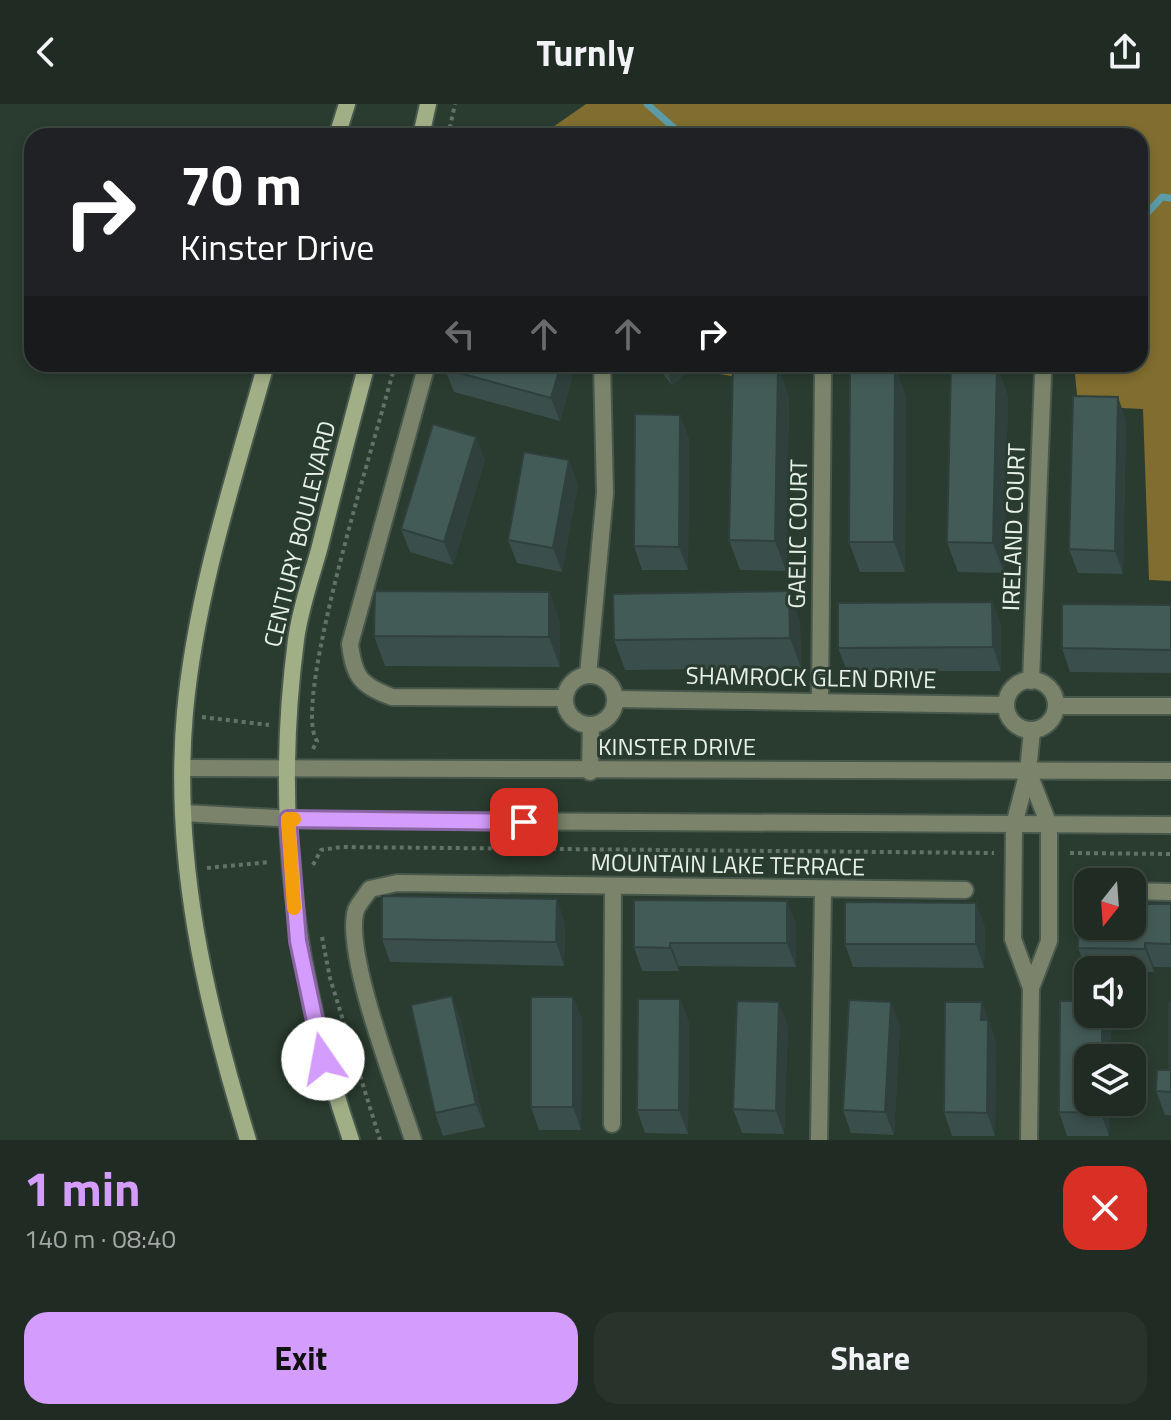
<!DOCTYPE html>
<html lang="en">
<head>
<meta charset="utf-8">
<style>
	body { margin:0; font-family:"Titillium Web",sans-serif; background:#28342b; color:#f1f3f6; height:100vh; display:flex; flex-direction:column; font-size:30px; white-space:nowrap }
	* { box-sizing:border-box; margin:0 }
	p { font-size:26px; color:#a2a7a6 }
	.icon { flex:none; width:44px; height:44px; fill:none; stroke:currentColor; stroke-width:2; stroke-linecap:round; stroke-linejoin:round }
	.map { position:relative; height:1036px; overflow:hidden }
	.drawer { display:flex; flex-direction:column; background:#202c23; flex:1 }
	.drawer>* { flex:none }
	.guide { position:absolute; left:24px; top:24px; width:1124px; height:244px; border-radius:24px; box-shadow:0 4px 12px #0003,0 0 0 2px #3d4841; background:#202124; color:#fff; overflow:hidden }
	.needle { width:52px; rotate:197deg }
	.controls { position:absolute; left:1074px; top:764px; display:grid; gap:16px }
	.controls a { display:grid; place-items:center; width:72px; height:72px; border-radius:16px; background:#202c23; box-shadow:0 4px 12px #0003,0 0 0 2px #3d4841; font-size:40px }
	.pin { position:absolute; display:grid; place-items:center; width:68px; height:68px; color:#fff; margin:-34px; border-radius:16px; box-shadow:0 4px 12px #0006 }
	.me { position:absolute; width:88px; margin:-44px; rotate:348deg; stroke-linejoin:round; filter:drop-shadow(0 0 6px #0008) }
	.turn { display:flex; align-items:center; gap:28px; height:168px; padding:0 24px; font-size:36px }
	.turn .icon { width:104px; height:104px; stroke-width:2.5 }
	.turn b { display:block; font-size:56px; line-height:68px }
	.lanes { display:flex; align-items:center; height:76px; padding:0 24px; background:#0003; justify-content:center; gap:40px; direction:ltr }
	.lanes .off { opacity:.35 }
	.round { display:grid; place-items:center; flex:none; width:84px; height:84px; border-radius:24px; background:#28342b }
	.summary { display:flex; align-items:center; justify-content:space-between; height:136px; padding:0 24px }
	h1 { font-size:48px; font-weight:700; line-height:60px; color:#d49cfc }
	.action { display:flex; gap:16px; margin-top:auto; padding:16px 24px }
	.action a { flex:1; height:92px; border-radius:24px; background:#d49cfc; color:#111; font-size:32px; font-weight:700; line-height:92px; text-align:center }
	.action a+a { background:#28342b; color:#f1f3f6 }
	header { display:flex; justify-content:space-between; align-items:center; height:104px; padding:0 24px; background:#202c23; font-size:36px; font-weight:700 }
	.map>svg:first-child { display:block }
	.forest { fill:#806d2f }
	.lines { fill:none; stroke-linecap:round; stroke-linejoin:round }
	.stream { stroke:#5b9ca8; stroke-width:7 }
	.street-casing { stroke:#48584d; stroke-width:20 }
	.secondary-casing { stroke:#48584d; stroke-width:20 }
	.path { stroke:#637268; stroke-width:4; stroke-dasharray:4 4; stroke-linecap:butt }
	.street { stroke:#7b846a; stroke-width:16 }
	.secondary { stroke:#a1af87; stroke-width:16 }
	.wall { fill:#3a4e4b }
	.shaded-wall { fill:#2f403d }
	.building { fill:#435b57; stroke:#2f403d; stroke-width:2 }
	.route-casing { stroke:#8a65a4; stroke-width:20 }
	.route { stroke:#d49cfc; stroke-width:14 }
	.slow { stroke:#f59e0b; stroke-width:14 }
	.labels { text-anchor:middle; stroke-width:6; stroke-linejoin:round; paint-order:stroke }
	.street-label { font-size:24px; fill:#e6f0e9; stroke:#2a3b2f }
</style>
</head>
<body>
<header><svg class="icon" aria-label="back" viewBox="0 0 24 24"><path d="M15 5l-7 7 7 7"/></svg>Turnly<svg class="icon" aria-label="share" viewBox="0 0 24 24"><path d="M12 15V3M7 8l5-5 5 5M5 13v7h14v-7"/></svg></header>
<div class="map">
<svg width="1171" height="1036" viewBox="0 0 1171 1036">
	<rect width="100%" height="100%" fill="#2a3b2f"/>
	<g class="forest">
		<path d="M586,0h585v477l-22,-1 -6,-171 -65,-3 -3,-32 -166,-10h231v-228h-600z"/>
		<path d="M708,260h67l-1,20 -54,-10 -14,-8z"/>
	</g>
	<g class="lines">
		<g class="stream">
			<path d="M647,0l36,32"/>
			<path d="M1140,117l22,-24 9,1"/>
		</g>
		<defs>
			<g id="street">
				<path d="M427,260l-77,280c4,34 11,41 42,53l173,1"/>
				<path d="M588,571l17,-182 -3,-129"/>
				<circle cx="590" cy="596" r="25"/>
				<circle cx="1031" cy="601" r="25"/>
				<path d="M1031,577l12,-306"/>
				<path d="M615,595l391,6"/>
				<path d="M820,597l3,-333"/>
				<path d="M1056,602h115"/>
				<path d="M184,664l987,3"/>
				<path d="M1028,667l21,54v116l-18,47 -2,152"/>
				<path d="M590,668l1,-47"/>
				<path d="M184,709l129,7 858,5"/>
				<path d="M1132,787l39,1"/>
				<path d="M1031,884l-18,-49 1,-114 14,-54 4,-40"/>
				<path d="M612,1020l1,-236"/>
				<path d="M413,1036c-15,-48 -70,-187 -57,-230 3,-7 10,-15 14,-21l27,-6 568,7"/>
				<path d="M819,1036l4,-249"/>
			</g>
			<g id="secondary">
				<path d="M337,32l10,-32"/>
				<path d="M421,32l7,-32"/>
				<path d="M248,1036c-43,-140 -76,-281 -63,-428 11,-119 49,-234 81,-348"/>
				<path d="M351,1036c-57,-166 -78,-325 -55,-500 4,-32 16,-64 24,-94 15,-61 31,-122 47,-182"/>
			</g>
		</defs>
		<use href="#street" class="street-casing"/>
		<use href="#secondary" class="secondary-casing"/>
		<g class="path">
			<path d="M448,32l7,-32"/>
			<path d="M202,613l67,8"/>
			<path d="M313,645l4,-8c-27,-38 64,-318 78,-377"/>
			<path d="M1070,749l101,1"/>
			<path d="M313,761l8,-15 20,-3 653,6"/>
			<path d="M207,764l63,-6"/>
			<path d="M322,833l8,41 50,162"/>
		</g>
		<use href="#street" class="street"/>
		<use href="#secondary" class="secondary"/>
	</g>
	<g class="wall">
		<path d="M447,260h120l5,14 -12,43 -106,-29 -9,-23z"/>
		<path d="M655,260h43l-26,21z"/>
		<path d="M997,263l11,30 -4,176 -46,-1 -11,-30z"/>
		<path d="M789,292l-3,175 -46,-1 -11,-30z"/>
		<path d="M906,292l-1,176h-45l-11,-30z"/>
		<path d="M1126,316l-3,154 -45,-1 -9,-24z"/>
		<path d="M689,334l-1,132h-46l-8,-24z"/>
		<path d="M485,356l-32,105 -43,-13 -9,-23z"/>
		<path d="M578,380l-16,88 -45,-9 -9,-23z"/>
		<path d="M549,488l11,30v45l-175,-1 -11,-30z"/>
		<path d="M992,498l9,23v46h-154l-9,-23z"/>
		<path d="M1171,501v68l-101,-1 -8,-24z"/>
		<path d="M800,517l1,47 -176,2 -11,-30z"/>
		<path d="M787,797l9,23v43l-117,-1v5h-37l-8,-24z"/>
		<path d="M1171,800v63h-17v5h-22v-2h-44l-1,1 -9,-23z"/>
		<path d="M565,819l-1,43 -174,-4 -8,-23z"/>
		<path d="M985,822l-1,42 -131,-1 -8,-23z"/>
		<path d="M452,892l8,23 25,108 -42,9 -8,-23z"/>
		<path d="M573,893l9,23 -1,110h-42l-8,-23z"/>
		<path d="M680,895l9,24 -1,111 -43,-1 -8,-23z"/>
		<path d="M1060,897h28v13h19l4,11 -1,33h-22v44h22l-1,34h-42l-8,-24z"/>
		<path d="M982,898l14,41 -1,93h-43l-8,-24z"/>
		<path d="M1171,899v112h-6l-9,-24 13,-21z"/>
		<path d="M900,921l-6,110 -43,-2 -8,-23z"/>
		<path d="M788,922l-4,108 -42,-1 -9,-24z"/>
	</g>
	<g class="shaded-wall">
		<path d="M561,260h6l5,14 -12,43 -9,-23z"/>
		<path d="M665,260h33l-26,21z"/>
		<path d="M778,262l11,30 -3,175 -11,-30z"/>
		<path d="M895,262l11,30 -1,176 -11,-30z"/>
		<path d="M997,263l11,30 -4,176 -11,-30z"/>
		<path d="M1118,293l8,23 -3,154 -8,-23z"/>
		<path d="M680,311l9,23 -1,132 -9,-23z"/>
		<path d="M476,333l9,23 -32,105 -9,-23z"/>
		<path d="M569,356l9,24 -16,88 -9,-24z"/>
		<path d="M789,487l11,30 1,47 -11,-30z"/>
		<path d="M549,488l11,30v45l-11,-30z"/>
		<path d="M992,498l9,23v46l-8,-24z"/>
		<path d="M557,795l8,24 -1,43 -8,-24z"/>
		<path d="M787,797l9,23v43l-9,-24z"/>
		<path d="M976,799l9,23 -1,42 -8,-24z"/>
		<path d="M670,839l9,23v5l-9,-23z"/>
		<path d="M1145,839l9,24v5l-9,-23z"/>
		<path d="M452,892l8,23 25,108 -9,-23z"/>
		<path d="M573,893l9,23 -1,110 -8,-23z"/>
		<path d="M680,895l9,24 -1,111 -9,-24z"/>
		<path d="M779,898l9,24 -4,108 -8,-23z"/>
		<path d="M891,898l9,23 -6,110 -9,-23z"/>
		<path d="M982,898l14,41 -1,93 -8,-23 -6,-93z"/>
		<path d="M1102,910h5l4,11 -1,33h-8z"/>
		<path d="M1101,998h9l-1,34 -8,-23z"/>
	</g>
	<g class="building">
		<path d="M447,260h114l-10,34 -106,-29z"/>
		<path d="M733,261l45,1 -3,175 -46,-1z"/>
		<path d="M850,261l45,1 -1,176h-45z"/>
		<path d="M951,262l46,1 -4,176 -46,-1z"/>
		<path d="M1073,292l45,1 -3,154 -46,-2z"/>
		<path d="M635,310l45,1 -1,132 -45,-1z"/>
		<path d="M433,320l43,13 -32,105 -43,-13z"/>
		<path d="M524,348l45,8 -16,88 -45,-8z"/>
		<path d="M375,487l174,1v45l-175,-1z"/>
		<path d="M789,487l1,47 -176,2 -1,-46z"/>
		<path d="M992,498l1,45 -155,1v-45z"/>
		<path d="M1062,500l109,1v45l-109,-2z"/>
		<path d="M382,792l175,3 -1,43 -174,-3z"/>
		<path d="M634,796l153,1v42h-117v5l-36,-1z"/>
		<path d="M845,798l131,1v41h-131z"/>
		<path d="M1079,799h9v23h44v-22h39v40l-26,-1v6l-67,-1z"/>
		<path d="M452,892l24,108 -41,9 -24,-108z"/>
		<rect x="531" y="893" width="42" height="110"/>
		<path d="M638,895h42l-1,111h-42z"/>
		<path d="M849,896l42,2 -6,110 -42,-2z"/>
		<path d="M737,897l42,1 -3,109 -43,-2z"/>
		<path d="M1060,897h28v13h14v44h-14v44h13v11l-42,-1z"/>
		<path d="M945,898h37l-1,18h7l-1,93 -43,-1z"/>
		<path d="M1169,899h2v89l-15,-1 1,-21h12z"/>
	</g>
	<g class="lines">
		<defs>
			<path id="route" d="M323,955l-25,-118 -10,-122 236,3"/>
		</defs>
		<use href="#route" class="route-casing"/>
		<use href="#route" class="route"/>
		<path class="slow" d="M294,715h-6l6,89"/>
	</g>
	<g class="labels">
		<g class="street-label">
			<text transform="translate(1014 423) rotate(-88)" y="8">IRELAND COURT</text>
			<text transform="translate(300 430) rotate(-76)" y="8">CENTURY BOULEVARD</text>
			<text transform="translate(798 430) rotate(-89)" y="8">GAELIC COURT</text>
			<text transform="translate(811 574) rotate(1)" y="8">SHAMROCK GLEN DRIVE</text>
			<text x="677" y="651">KINSTER DRIVE</text>
			<text transform="translate(728 761) rotate(1)" y="8">MOUNTAIN LAKE TERRACE</text>
		</g>
	</g>
</svg>
<div class="controls">
<a><svg class="needle" viewBox="-14 -14 28 28"><path d="M0-13l5 13h-10z" fill="#e53935"/><path d="M0 13l5-13h-10z" fill="#a2a7a6"/></svg></a>
<a><svg class="icon" aria-label="sound" viewBox="0 0 24 24"><path d="M4 9h4l5-4v14l-5-4H4zM17 9q2 3 0 6"/></svg></a>
<a><svg class="icon" aria-label="layers" viewBox="0 0 24 24"><path d="M12 4l9 5-9 5-9-5zM3 14l9 5 9-5"/></svg></a>
</div>
<div class="pin" style="left:524px;top:718px;background:#d93025"><svg class="icon" aria-label="arrive" viewBox="0 0 24 24"><path d="M6 21V4h12l-3 4 3 4H6"/></svg></div>
<svg class="me" style="left:323px;top:955px" viewBox="-20 -20 40 40"><circle r="19" fill="#fff"/><path d="M0-13L10 11 0 6-10 11z" fill="#d49cfc"/></svg>
<div class="guide">
<div class="turn"><svg class="icon" aria-label="right" viewBox="0 0 24 24"><path d="M7 20v-9h11M14 6l5 5-5 5"/></svg><div><b>70 m</b>Kinster Drive</div></div>
<div class="lanes"><svg class="icon off" aria-label="left" viewBox="0 0 24 24"><path d="M17 20v-9H6M10 6l-5 5 5 5"/></svg><svg class="icon off" aria-label="ahead" viewBox="0 0 24 24"><path d="M12 20V5M6 11l6-6 6 6"/></svg><svg class="icon off" aria-label="ahead" viewBox="0 0 24 24"><path d="M12 20V5M6 11l6-6 6 6"/></svg><svg class="icon" aria-label="right" viewBox="0 0 24 24"><path d="M7 20v-9h11M14 6l5 5-5 5"/></svg></div>
</div>
</div>
<section class="drawer">
<div class="summary"><div><h1>1 min</h1><p>140 m · 08:40</p></div><a class="round" style="background:#d93025;color:#fff"><svg class="icon" aria-label="close" viewBox="0 0 24 24"><path d="M6 6l12 12M18 6L6 18"/></svg></a></div>
<div class="action"><a>Exit</a><a>Share</a></div>
</section>
</body>
</html>
